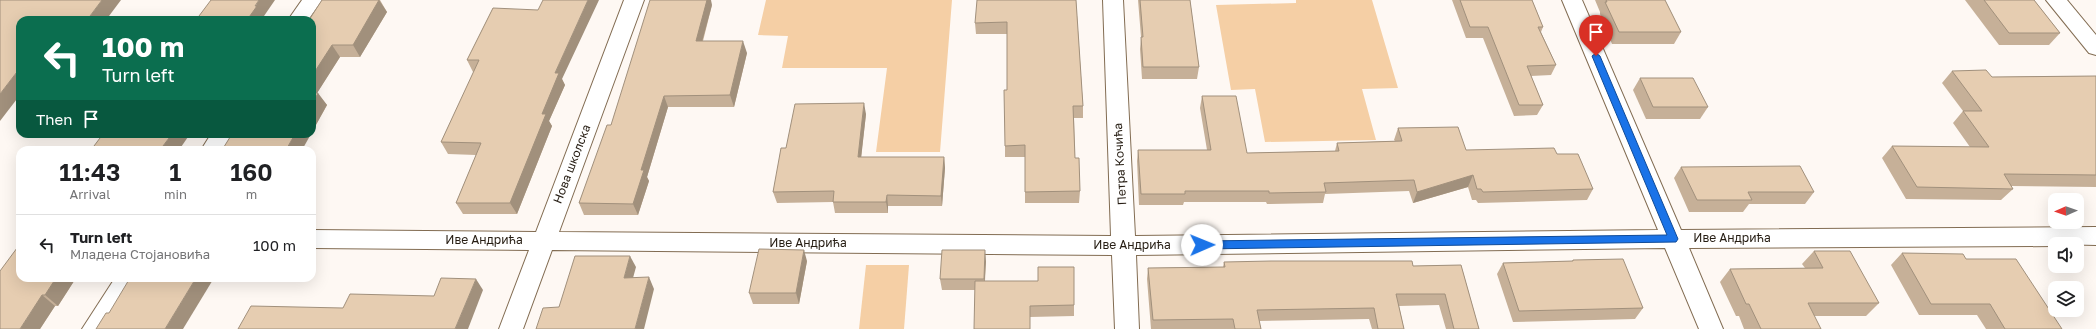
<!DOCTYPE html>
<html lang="en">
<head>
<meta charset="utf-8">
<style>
	body { margin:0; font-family:"Golos Text",sans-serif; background:#f6f6f6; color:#202124; height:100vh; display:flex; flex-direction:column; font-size:15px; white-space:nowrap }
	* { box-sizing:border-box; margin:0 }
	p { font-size:13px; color:#757577 }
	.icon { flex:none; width:22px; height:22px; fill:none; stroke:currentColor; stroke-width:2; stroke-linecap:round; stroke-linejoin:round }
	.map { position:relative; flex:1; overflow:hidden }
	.details { position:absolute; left:16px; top:146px; width:300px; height:136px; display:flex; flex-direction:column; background:#fff; border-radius:12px; box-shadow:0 4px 16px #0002 }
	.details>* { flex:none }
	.top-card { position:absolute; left:16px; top:16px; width:300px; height:122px; border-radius:12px; box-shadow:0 4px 16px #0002; background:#0b6e4f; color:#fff; overflow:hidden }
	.needle { width:26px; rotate:268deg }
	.controls { position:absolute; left:2048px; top:193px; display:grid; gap:8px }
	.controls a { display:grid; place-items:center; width:36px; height:36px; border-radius:8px; background:#fff; box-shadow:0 4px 16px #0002; font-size:20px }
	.pin { position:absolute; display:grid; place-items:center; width:34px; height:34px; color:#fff; margin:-41px -17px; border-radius:50% 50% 50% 0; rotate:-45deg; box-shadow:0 0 4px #0007 }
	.pin .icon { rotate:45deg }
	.me { position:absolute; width:44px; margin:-22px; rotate:89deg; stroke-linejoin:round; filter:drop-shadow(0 0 3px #0008) }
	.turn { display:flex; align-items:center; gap:14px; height:84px; padding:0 20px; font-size:18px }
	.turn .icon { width:52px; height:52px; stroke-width:2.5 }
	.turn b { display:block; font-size:28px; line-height:34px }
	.then { display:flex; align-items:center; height:38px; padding:0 20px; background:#0003; gap:8px; font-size:15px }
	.eta { display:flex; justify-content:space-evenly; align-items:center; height:68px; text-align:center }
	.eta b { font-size:24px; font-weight:600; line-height:28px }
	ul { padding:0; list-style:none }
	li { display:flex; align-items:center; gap:12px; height:60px; padding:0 20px; border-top:1px solid #e0e0e0 }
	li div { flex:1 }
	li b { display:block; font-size:15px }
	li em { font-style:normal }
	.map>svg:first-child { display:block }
	.green { fill:#f5cfa5 }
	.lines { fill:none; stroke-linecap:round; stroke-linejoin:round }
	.street-casing { stroke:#826c52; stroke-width:2 }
	.street { fill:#fff; fill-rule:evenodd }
	.wall { fill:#c6b098 }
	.shaded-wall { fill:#a1907c }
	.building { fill:#e6cdb1; stroke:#a1907c }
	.route { fill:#1a73e8; stroke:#114b97 }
	.labels { text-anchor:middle; stroke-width:3; stroke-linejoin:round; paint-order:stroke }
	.street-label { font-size:12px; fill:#261d13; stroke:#fff }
</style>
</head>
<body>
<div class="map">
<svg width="2096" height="329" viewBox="0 0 2096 329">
	<rect width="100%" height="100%" fill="#fef8f3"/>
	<g class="green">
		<path d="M766,0h186l-12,152h-64l11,-84h-105l6,-32 -30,-1z"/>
		<path d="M1296,0h76l26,88 -36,1 14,51 -111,2 -10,-53 -24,1 -15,-85 80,-2z"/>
		<path d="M866,265h43l-5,64h-45z"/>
	</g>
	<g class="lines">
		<defs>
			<g id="street">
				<path d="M302,0h20l-14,20h-20z"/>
				<path d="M624,0h20l-85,232 552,4 -8,-236h20l12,236 523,-6 -96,-230h20l99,230 415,-3v18l-41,-1v2l-366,2 34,81h-24l-34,-81 -529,7 3,74h-24l-3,-74 -560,-5 -29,79h-24l30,-79 -217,-2v-18l224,2z"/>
				<path d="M2046,0h21l29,35v20l-7,-2z"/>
				<path d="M211,134h23l-10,16h-23z"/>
				<path d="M115,278h25l-32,51h-26z"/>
			</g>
		</defs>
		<use href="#street" class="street-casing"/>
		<use href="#street" class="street"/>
	</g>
	<g class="wall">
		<path d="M322,0h58l7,12 -27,45h-20l-23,36 10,12 -15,27z"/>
		<path d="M1076,0l7,106v12h-9l1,40 5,33 -1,12h-54v-46h-20v-11l2,-56v-56h-31l-1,-11z"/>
		<path d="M1138,0h52l9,67 -2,12h-55l-2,-30 1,-12z"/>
		<path d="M1452,0h80l11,27 -2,5 15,33 -5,10 -20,1 12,29 -6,10 -23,1 -31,-78h-17z"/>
		<path d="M1595,0h70l16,32 -7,12h-62l-12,-30v-2z"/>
		<path d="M1965,0h69l26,33 -11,12h-50z"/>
		<path d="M712,5l-9,36 44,12 -13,54h-66l-21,70 2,4 -11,34h-54l-5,-12 32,-78z"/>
		<path d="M493,8l69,71 3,6 -16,36 3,5 -35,88h-54l-7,-11 20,-48 -28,-1 -7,-12 33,-70h-1l-6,-12z"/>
		<path d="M1952,71l40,6 104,-1v111l-85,-1 2,3 -12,11 -95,-1 -24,-41 10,-12 78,1 -17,-24 10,-12 -21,-28z"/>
		<path d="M1640,78l68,29 -8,12h-54l-13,-29z"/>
		<path d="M1202,96l45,57 88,-2 2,-8 58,-2 -1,-1 4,-12 68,22 91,4 36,35 -6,11 -109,3 -2,-3h-4l-4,-13 -55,16 -4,-12 -84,3 -2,9 -56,1 -1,-2h-82l-1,3h-44l-2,-44 1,-11h69l-7,-42z"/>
		<path d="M866,114l-5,43h83l1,11 -3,38h-54v7h-53l-2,-11 -56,1 -4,-11 13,-44z"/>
		<path d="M1681,167l133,25 -9,12h-56l-6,8h-54l-15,-34z"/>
		<path d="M1814,251l65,52 -13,13h-52l7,13h-77l-5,-13h-3l-16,-34 10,-13 75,-1 -3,-4z"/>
		<path d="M1902,253l64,6 96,70h-76l-9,-14h-58l-28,-50z"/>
		<path d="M1573,260l70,48 -8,11 -122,3 -16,-48 6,-11 69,-2z"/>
		<path d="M807,261l-8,43h-46l-4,-11z"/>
		<path d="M986,261l-1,20 89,24v11l-44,1 -55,-27h-33l-2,-11z"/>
		<path d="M1224,262l189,4 48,-1 18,64h-33l-7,-24 -40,1 5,23h-32l-3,-10 -110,2 2,8h-110l-4,-50 1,-11 75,-1z"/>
		<path d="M20,278h56l-18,28h-3l-15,23z"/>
	</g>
	<g class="shaded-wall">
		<path d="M102,0h19l-15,20h-19z"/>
		<path d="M259,0h16l-11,16 1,2 -1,2h-17z"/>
		<path d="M379,0l8,12 -27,45 -7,-12z"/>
		<path d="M588,0h11l-37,79 3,6 -16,36 3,5 -35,88 -7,-11 32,-89 13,-41z"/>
		<path d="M704,0h7l1,5 -13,48 -3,-12z"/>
		<path d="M743,41l4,12 -13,54 -4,-12z"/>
		<path d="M332,45l8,12 -28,44v-25z"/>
		<path d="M20,68v27l-20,26v-27z"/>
		<path d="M318,93l9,12 -15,27v-27z"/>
		<path d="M664,96l4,11 -21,70 2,4 -11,34 -5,-11 8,-34z"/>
		<path d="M864,103l2,11 -6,54 -2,-11z"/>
		<path d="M172,134h18l-11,16h-19z"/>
		<path d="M295,134h16l-9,16h-16z"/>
		<path d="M944,157l1,11 -3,38 -1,-10z"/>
		<path d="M1473,175l-5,12 -55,16 4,-11z"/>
		<path d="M887,195l1,11v7l-2,-11z"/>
		<path d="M804,250l3,11 -8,43 -3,-11z"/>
		<path d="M985,250l1,11 -2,29v-11z"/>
		<path d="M630,256l6,11 -6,22 -6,-11z"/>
		<path d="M649,277l5,12 -10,40h-9z"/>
		<path d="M56,278h20l-18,28 -13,-11z"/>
		<path d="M196,278h18l-31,51h-18z"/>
		<path d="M476,279l7,11 -15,39h-13z"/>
		<path d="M42,295l13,11 -15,23h-20z"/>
	</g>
	<g class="building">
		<path d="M0,0h102l-15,20h-67v48l-20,26z"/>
		<path d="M211,0h48l-4,6h2l-10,14h-51z"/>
		<path d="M322,0h57l-26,45h-21l-20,31v-56h-3z"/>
		<path d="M543,0h45l-33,73h4l-17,41h4l-36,89h-54l25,-60 -40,-1 38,-82h-12l26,-52 45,2z"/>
		<path d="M650,0h57l-11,41h47l-13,54 -66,1 -23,74h3l-11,34 -54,-1 28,-78h4z"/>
		<path d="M977,0h99l7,106h-10l2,52h4l1,33 -55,1v-47l-20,1 -1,-56h3v-68l-32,1z"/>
		<path d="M1140,0h50l9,67h-56l-2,-30h2z"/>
		<path d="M1460,0h72l11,27h-5l18,38 -29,1 16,39h-24l-31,-78h-18z"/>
		<path d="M1606,0h59l16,32h-62l-14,-30h2z"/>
		<path d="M1984,0h50l26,33h-51z"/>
		<path d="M1986,70l6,7 104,-1v99l-92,-1 9,15 -96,-2 -25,-41 97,1 -26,-36h19l-30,-40z"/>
		<path d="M1640,78h53l15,29h-55z"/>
		<path d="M312,93h6l-6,12z"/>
		<path d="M1202,96h34l11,57 92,-2 -2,-8 65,-2 -4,-13 60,-1 8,23 88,-2 3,6h21l15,35 -110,3 -2,-3h-4l-4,-14 -56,17 -3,-12 -90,3 2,9 -57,1v-2h-84v3h-44l-3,-44h73z"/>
		<path d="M864,103l-6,54h86l-3,39 -54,-1 -1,7h-53l1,-11 -61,1 8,-44h5l9,-44z"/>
		<path d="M103,134h69l-12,16h-69z"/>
		<path d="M232,134h63l-9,16h-64z"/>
		<path d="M1800,166l14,26h-66l4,8h-55l-16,-33z"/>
		<path d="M20,244v34h36l-11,17h-3l-22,34h-20v-58z"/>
		<path d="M759,249l45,1 -8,43h-47z"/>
		<path d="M942,250h43l-1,29h-44z"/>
		<path d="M1814,251h36l29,52h-71l13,26h-60l-12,-25h-3l-16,-35 93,-1z"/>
		<path d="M1902,253l61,1 3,5h50l46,70h-57l-15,-25h-59z"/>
		<path d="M575,256h55l-6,22 25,-1 -14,52h-99l7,-21 16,-1z"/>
		<path d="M1623,259l20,49 -124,3 -16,-48 70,-2v-1z"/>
		<path d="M1271,261h141l1,5 48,-1 18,64h-25l-9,-35h-49l8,35h-26l-4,-21 -117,2 4,19h-26l-2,-10 -80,1 -5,-52 77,-1 -1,-5z"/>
		<path d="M1038,267h36v38l-44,1v23h-56l1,-48h63z"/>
		<path d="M130,278h66l-31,51h-69l10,-16h3z"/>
		<path d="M441,278l35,1 -21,50h-217l13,-23 92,2 7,-14 84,2z"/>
	</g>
	<path class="route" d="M1596,53l4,3 78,183 -2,3 -474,7 -5,-4 5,-4 465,-6 -75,-179z"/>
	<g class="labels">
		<g class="street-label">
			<text transform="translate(572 164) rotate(-69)" y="4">Нова школска</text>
			<text transform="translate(1120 164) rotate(-93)" y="4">Петра Кочића</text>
			<text x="1732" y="242">Иве Андрића</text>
			<text x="484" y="244">Иве Андрића</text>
			<text x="808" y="247">Иве Андрића</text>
			<text x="1132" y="249">Иве Андрића</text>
		</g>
	</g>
</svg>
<div class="controls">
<a><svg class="needle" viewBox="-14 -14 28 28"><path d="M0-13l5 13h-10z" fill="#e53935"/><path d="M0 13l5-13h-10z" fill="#757577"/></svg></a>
<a><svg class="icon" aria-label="sound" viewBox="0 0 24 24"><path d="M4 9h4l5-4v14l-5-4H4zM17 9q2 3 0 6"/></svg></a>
<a><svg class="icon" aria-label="layers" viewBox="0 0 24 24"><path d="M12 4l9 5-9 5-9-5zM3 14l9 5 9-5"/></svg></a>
</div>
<div class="pin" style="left:1596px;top:56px;background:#d93025"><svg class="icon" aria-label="arrive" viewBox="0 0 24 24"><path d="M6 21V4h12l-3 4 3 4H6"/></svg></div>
<svg class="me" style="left:1202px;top:245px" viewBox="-20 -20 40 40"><circle r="19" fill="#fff"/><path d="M0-13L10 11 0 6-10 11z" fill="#1a73e8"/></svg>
<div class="top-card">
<div class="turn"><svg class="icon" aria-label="left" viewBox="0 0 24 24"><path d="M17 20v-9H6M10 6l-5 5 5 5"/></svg><div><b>100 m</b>Turn left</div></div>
<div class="then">Then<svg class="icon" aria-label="arrive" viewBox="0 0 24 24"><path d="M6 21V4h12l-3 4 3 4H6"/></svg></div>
</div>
<section class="details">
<div class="eta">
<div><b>11:43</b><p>Arrival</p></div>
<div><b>1</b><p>min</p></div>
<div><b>160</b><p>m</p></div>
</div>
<ul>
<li><svg class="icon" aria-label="left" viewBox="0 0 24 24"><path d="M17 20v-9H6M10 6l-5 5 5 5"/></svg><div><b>Turn left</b><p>Младена Стојановића</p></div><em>100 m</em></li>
</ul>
</section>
</div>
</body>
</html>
